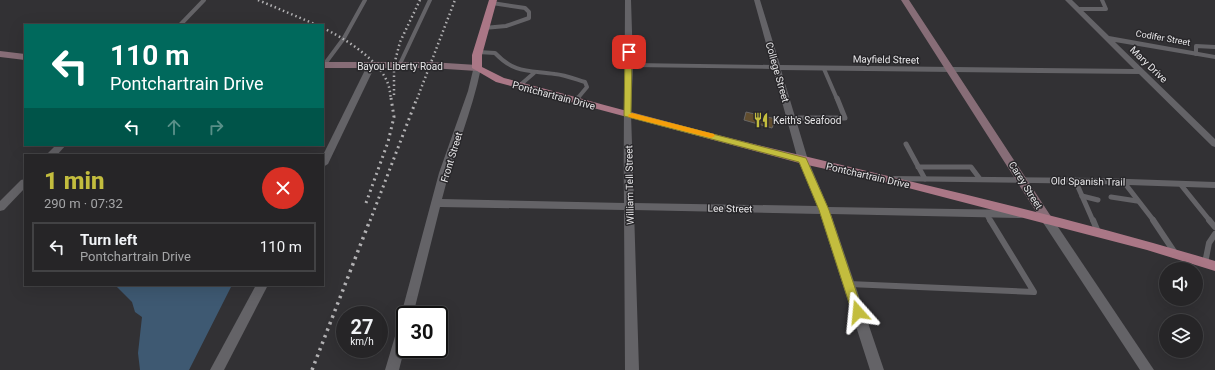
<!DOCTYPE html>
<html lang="en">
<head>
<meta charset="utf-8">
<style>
	body { margin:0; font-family:Roboto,sans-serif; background:#323133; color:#f1f3f6; height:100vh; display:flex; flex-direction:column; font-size:15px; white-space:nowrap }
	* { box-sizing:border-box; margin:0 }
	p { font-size:13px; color:#a4a5a7 }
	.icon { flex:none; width:22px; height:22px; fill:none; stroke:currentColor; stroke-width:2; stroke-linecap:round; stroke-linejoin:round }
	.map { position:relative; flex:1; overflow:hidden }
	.drawer { position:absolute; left:24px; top:154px; width:300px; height:132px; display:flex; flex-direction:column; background:#262527; border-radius:0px; box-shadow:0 4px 16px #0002,0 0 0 1px #424244 }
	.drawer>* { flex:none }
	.banner { position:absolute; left:24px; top:24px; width:300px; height:122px; border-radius:0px; box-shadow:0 4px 16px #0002,0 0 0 1px #424244; background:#00695c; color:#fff; overflow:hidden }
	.buttons { position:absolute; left:1159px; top:262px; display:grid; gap:8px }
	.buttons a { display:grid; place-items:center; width:44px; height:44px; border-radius:50%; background:#262527; box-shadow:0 4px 16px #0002,0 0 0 1px #424244; font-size:20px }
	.speed { position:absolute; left:336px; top:306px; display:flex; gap:8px; font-size:20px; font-weight:700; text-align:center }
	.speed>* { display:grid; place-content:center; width:52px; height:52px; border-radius:50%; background:#262527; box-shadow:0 4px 16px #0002,0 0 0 1px #424244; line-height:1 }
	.speed small { font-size:10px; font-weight:400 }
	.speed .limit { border:2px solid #111; border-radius:6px; background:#fff; color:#111 }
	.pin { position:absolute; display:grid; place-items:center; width:34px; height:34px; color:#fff; margin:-17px; border-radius:8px; box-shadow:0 2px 6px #0006 }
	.me { position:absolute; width:44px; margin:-22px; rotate:342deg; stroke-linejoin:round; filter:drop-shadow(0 0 3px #0008) }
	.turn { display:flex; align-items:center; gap:14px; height:84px; padding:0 20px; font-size:18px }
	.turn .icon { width:52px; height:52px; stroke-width:2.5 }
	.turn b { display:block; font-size:28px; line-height:34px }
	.lanes { display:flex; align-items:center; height:38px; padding:0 20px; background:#0003; justify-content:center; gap:20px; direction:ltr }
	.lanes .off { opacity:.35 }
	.round { display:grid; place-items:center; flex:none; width:42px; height:42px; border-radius:21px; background:#323133 }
	.headline { display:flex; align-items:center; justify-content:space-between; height:68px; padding:0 20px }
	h1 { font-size:24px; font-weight:800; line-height:30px; color:#c3bd3e }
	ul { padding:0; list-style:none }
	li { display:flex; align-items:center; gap:12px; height:50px; margin:0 8px 6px; padding:0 12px; border:2px solid #424244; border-radius:0px }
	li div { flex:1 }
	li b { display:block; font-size:15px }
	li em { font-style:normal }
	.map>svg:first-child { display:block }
	.water { fill:#3e5972 }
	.building { fill:#614d2e; stroke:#6a6764 }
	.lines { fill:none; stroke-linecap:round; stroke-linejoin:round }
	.lane-far2 { stroke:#646367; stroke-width:4 }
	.lane-far1 { stroke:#646367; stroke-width:5 }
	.lane { stroke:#646367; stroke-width:6 }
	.street { fill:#646367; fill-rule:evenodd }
	.secondary { fill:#876d77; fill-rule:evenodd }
	.primary { fill:#aa7786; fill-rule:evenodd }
	.rail-far2 { stroke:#b2b1b3; stroke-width:2.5; stroke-dasharray:1.5 3; stroke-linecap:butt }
	.rail-far1 { stroke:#b2b1b3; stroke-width:3; stroke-dasharray:2 4; stroke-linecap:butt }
	.rail { stroke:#b2b1b3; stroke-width:3.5; stroke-dasharray:2.5 4.5; stroke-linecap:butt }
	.route { fill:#c3bd3e; stroke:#7f7b28 }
	.slow { fill:#f59e0b }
	.labels { text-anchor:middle; stroke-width:3; stroke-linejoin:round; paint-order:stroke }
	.far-street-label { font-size:9px; fill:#e7e6e8; stroke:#28272a }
	.street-label { font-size:10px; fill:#e7e6e8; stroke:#28272a }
	.poi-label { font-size:10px; fill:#e7e6e8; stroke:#28272a; text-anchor:start }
</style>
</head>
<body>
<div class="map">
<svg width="1215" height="370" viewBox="0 0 1215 370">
	<rect width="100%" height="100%" fill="#323134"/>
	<path class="water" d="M115,285h117l-43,85h-49l-2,-17 4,-36 -7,-5 -3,-10z"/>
	<path class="building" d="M746,112l30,7 -4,9 -28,-8z"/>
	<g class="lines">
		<g class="lane-far2">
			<path d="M1078,9h28l-4,-9"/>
			<path d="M180,25l24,-25"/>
			<path d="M484,28l22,-2 23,-8v-6l-4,-4 -33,-5"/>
			<path d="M478,52l17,1c20,21 34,17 60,21 10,1 20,5 30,8l2,5 -10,12"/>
			<path d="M1196,54v-8l19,1"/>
			<path d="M324,65l20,-27 21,-38"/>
			<path d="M399,66l31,-66"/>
			<path d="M824,69l13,30"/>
			<path d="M519,86l15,-13"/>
		</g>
		<g class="lane-far1">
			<path d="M576,101l2,-3"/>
			<path d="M792,118h53l-8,-20"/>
			<path d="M906,144l19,35"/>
			<path d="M918,167h53l9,12"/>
			<path d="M1075,180l18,41"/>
			<path d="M1123,181l31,40"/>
			<path d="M1181,185l29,36"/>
			<path d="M1082,196l16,4"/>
			<path d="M1111,197l26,4"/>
			<path d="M986,213l4,8"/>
		</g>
		<g class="lane">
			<path d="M1093,220l5,12"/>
			<path d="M1153,220l22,33"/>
			<path d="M1209,220l6,7"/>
			<path d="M1205,263l4,-20 6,-9"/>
			<path d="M849,284l185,8 -44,-72"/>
		</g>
		<g class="street">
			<path d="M625,0h6l2,63 139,2 -18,-65h6l20,65 354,4 -69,-69h7l37,36 106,19v4l-100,-17 100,97v8l-3,-1 -73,-72 -358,-4 27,90 20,47 192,3 4,1 1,3 -1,3 -4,1 -189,-4 53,156h-14l-50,-156 -186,-4 5,160h-14l-1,-160 -184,-3 -27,108h-8v31l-6,24h-14l14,-47 4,-4 -2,-4 38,-142 29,-82 6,-25h3l4,2c-9,45 -28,87 -39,131l182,4c-1,-68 1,-135 1,-203zM633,67l140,2 25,91 19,46 -183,-3 -3,-89z"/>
			<path d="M368,64h6l1,2 -47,98 -5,3v-12z"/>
			<path d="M56,145h10l-9,10h-11z"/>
			<path d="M889,176l211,2 115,4v6l-115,-4 -215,-3 -1,-2 1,-2z"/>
			<path d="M25,179v9l-21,22 -4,1v-10l21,-21z"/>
			<path d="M1048,217l4,1 102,152h-14l-96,-146 -1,-3 1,-3z"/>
			<path d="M256,285h12l-44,85h-14z"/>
		</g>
		<g class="secondary">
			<path d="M901,0h8l143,218 2,3 -2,3h-8z"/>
			<path d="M0,51l25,3v6l-25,-3z"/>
			<path d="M323,62h107l47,3 5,3 -5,3 -47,-3h-107z"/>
		</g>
		<path class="primary" d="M489,0h8l-15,55v12l22,11c99,26 199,55 300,78 137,33 276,64 411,105v10l-68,-21 -258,-67 -86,-19 -307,-82 -24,-14v-13z"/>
		<g class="rail-far2">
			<path d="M258,0l59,25"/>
			<path d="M323,28c21,10 57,32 65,56 2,5 2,10 3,15"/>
			<path d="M394,95v-30l6,-23 20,-42"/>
			<path d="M417,99l38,-99"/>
		</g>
		<g class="rail-far1">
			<path d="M366,203l22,-61 6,-25 -3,-19"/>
			<path d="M370,221l47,-123"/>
		</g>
		<path class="rail" d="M312,370l58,-150"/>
	</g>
	<path class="route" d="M629,50l3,2 -1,61 175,45 23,52 34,102 -1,4h-8l-2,-4 -33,-102 -20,-48 -175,-46 1,-64z"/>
	<path class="slow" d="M632,113l82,21 1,2 -4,2 -82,-21 -1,-2z"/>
	<defs>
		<symbol id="restaurant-bare" viewBox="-9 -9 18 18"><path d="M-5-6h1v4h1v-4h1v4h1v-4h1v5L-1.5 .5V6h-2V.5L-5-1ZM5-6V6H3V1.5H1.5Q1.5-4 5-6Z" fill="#c3bd3e" stroke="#28272a" stroke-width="2.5" paint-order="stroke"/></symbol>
	</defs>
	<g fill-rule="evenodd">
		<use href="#restaurant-bare" x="750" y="109" width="22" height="22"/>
	</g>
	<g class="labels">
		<g class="far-street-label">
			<text transform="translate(1163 38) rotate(10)" y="3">Codifer Street</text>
		</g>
		<g class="street-label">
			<text transform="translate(886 59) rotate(1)" y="4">Mayfield Street</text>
			<text transform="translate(1149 64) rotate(44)" y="4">Mary Drive</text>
			<text x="400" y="70">Bayou Liberty Road</text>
			<text transform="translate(778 72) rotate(74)" y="4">College Street</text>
			<text transform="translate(554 95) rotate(15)" y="4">Pontchartrain Drive</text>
			<text transform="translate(451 157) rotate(-73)" y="4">Front Street</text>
			<text transform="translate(868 175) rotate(13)" y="4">Pontchartrain Drive</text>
			<text transform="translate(1088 181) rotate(1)" y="4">Old Spanish Trail</text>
			<text transform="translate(629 185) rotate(-91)" y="4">William Tell Street</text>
			<text transform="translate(1026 185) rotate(58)" y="4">Carey Street</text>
			<text transform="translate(730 208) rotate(1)" y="4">Lee Street</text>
		</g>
		<g class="poi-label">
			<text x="773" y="124">Keith's Seafood</text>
		</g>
	</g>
</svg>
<div class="buttons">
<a><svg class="icon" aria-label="sound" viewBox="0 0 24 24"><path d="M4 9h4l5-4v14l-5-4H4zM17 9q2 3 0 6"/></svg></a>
<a><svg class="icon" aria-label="layers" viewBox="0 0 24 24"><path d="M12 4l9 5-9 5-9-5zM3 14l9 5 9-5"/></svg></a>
</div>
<div class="speed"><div>27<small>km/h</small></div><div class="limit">30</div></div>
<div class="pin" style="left:629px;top:52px;background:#d93025"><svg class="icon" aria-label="arrive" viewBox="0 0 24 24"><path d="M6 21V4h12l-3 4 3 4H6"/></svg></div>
<svg class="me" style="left:858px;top:312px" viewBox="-20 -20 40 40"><path d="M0-17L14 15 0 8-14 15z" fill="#c3bd3e" stroke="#fff" stroke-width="4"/></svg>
<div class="banner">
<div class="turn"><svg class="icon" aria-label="left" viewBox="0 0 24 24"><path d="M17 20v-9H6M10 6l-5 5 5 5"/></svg><div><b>110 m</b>Pontchartrain Drive</div></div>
<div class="lanes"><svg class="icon" aria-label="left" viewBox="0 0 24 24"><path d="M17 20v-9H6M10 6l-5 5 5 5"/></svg><svg class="icon off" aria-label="ahead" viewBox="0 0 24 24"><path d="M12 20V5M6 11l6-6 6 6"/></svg><svg class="icon off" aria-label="right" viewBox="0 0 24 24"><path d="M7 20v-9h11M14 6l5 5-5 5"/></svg></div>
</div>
<section class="drawer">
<div class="headline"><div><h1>1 min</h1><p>290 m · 07:32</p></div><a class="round" style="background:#d93025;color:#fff"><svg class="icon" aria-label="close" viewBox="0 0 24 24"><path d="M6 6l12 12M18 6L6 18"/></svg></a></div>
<ul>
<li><svg class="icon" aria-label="left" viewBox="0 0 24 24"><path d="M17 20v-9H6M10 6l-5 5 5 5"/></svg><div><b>Turn left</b><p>Pontchartrain Drive</p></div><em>110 m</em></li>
</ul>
</section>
</div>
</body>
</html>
